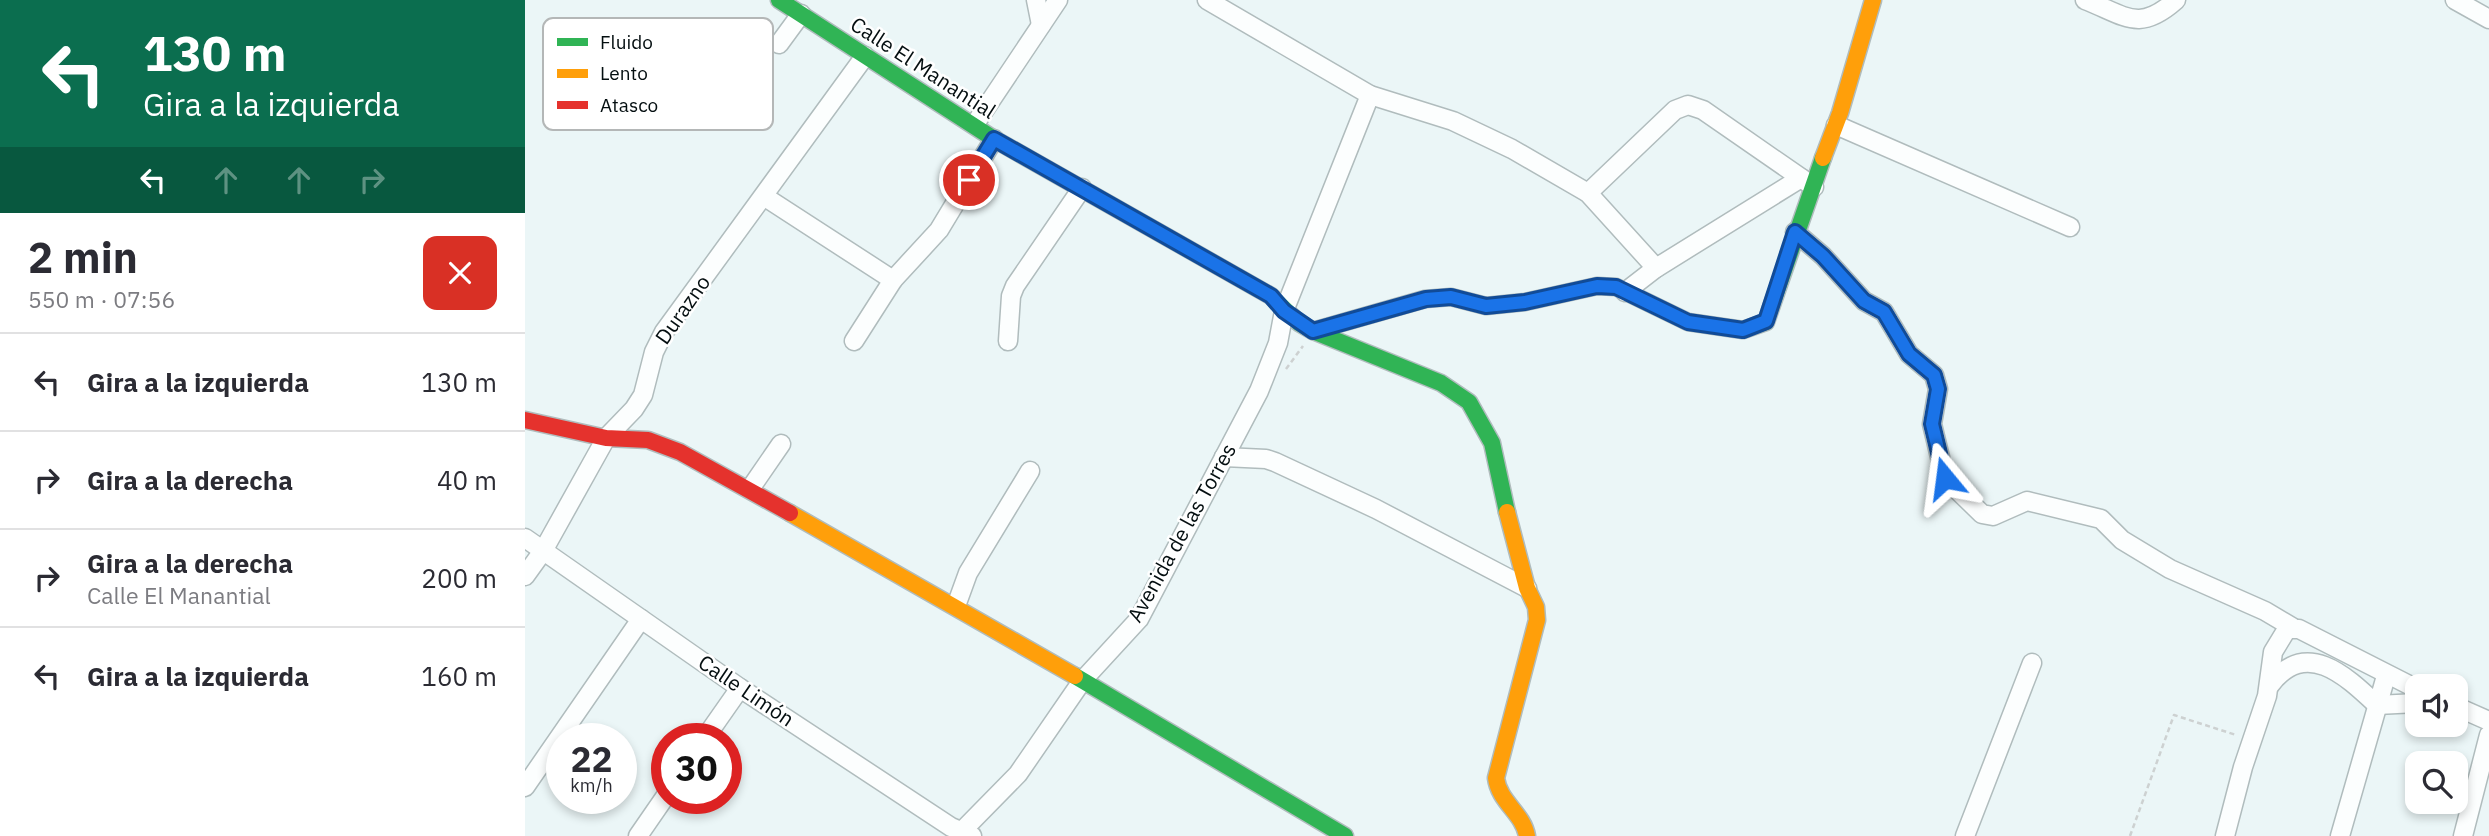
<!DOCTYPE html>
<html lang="es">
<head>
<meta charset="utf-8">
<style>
	body { margin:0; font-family:"IBM Plex Sans",sans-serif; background:#f7f7f7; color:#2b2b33; height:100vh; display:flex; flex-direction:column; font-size:26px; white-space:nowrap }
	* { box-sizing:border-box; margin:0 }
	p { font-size:23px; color:#7c7c81 }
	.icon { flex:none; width:38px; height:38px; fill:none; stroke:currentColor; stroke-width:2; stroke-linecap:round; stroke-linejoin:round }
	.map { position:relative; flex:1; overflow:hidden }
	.details { display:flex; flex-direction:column; background:#fff; width:525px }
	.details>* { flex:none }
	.hud { background:#0b6e4f; color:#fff; overflow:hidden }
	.controls { position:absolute; left:1880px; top:674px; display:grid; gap:14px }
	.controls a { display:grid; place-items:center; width:63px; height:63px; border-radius:14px; background:#fff; box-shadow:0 4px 10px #0003; font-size:35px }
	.speed { position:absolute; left:21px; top:723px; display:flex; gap:14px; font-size:35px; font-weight:700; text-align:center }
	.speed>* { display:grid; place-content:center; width:91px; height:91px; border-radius:50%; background:#fff; box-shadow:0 4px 10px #0003; line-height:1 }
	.speed small { font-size:18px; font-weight:400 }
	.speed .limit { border:10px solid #d22; background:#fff; color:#111 }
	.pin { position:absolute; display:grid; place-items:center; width:60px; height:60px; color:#fff; margin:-30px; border:4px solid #fff; border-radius:50%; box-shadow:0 2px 7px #0007 }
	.me { position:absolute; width:77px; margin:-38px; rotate:344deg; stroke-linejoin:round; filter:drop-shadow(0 0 5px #0008) }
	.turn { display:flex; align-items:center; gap:24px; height:147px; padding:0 28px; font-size:32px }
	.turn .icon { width:91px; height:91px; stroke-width:2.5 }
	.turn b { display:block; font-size:49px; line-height:60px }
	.lanes { display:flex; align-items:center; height:66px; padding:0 28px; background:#0003; justify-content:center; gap:35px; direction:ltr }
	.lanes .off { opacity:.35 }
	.round { display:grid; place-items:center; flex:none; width:74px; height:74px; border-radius:14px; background:#f7f7f7 }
	.headline { display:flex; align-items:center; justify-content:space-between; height:119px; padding:0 28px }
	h1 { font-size:42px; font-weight:800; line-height:52px }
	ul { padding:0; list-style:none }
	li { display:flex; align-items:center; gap:21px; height:98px; padding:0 28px; border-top:2px solid #e1e1e2 }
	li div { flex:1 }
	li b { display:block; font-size:26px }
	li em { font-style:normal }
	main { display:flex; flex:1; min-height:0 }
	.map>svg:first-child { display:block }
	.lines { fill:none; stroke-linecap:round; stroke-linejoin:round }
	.street-casing { stroke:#b0bcbd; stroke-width:21 }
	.fast-casing { stroke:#b0bcbd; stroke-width:19 }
	.slow-casing { stroke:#b0bcbd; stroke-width:19 }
	.jam-casing { stroke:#b0bcbd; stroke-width:19 }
	.path { stroke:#cdd1d1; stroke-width:2.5; stroke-dasharray:5 3.5; stroke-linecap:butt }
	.street { stroke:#fcfefe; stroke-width:18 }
	.fast { stroke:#30b455; stroke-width:16 }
	.slow { stroke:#ff9f0a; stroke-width:16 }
	.jam { stroke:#e5322d; stroke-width:16 }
	.route-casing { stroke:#114b97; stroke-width:18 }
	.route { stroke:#1a73e8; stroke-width:12 }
	.labels { text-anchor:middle; stroke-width:5; stroke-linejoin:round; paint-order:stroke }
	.street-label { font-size:21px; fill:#040e10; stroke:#fff }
	.key { fill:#fff; stroke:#b4b7b7; stroke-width:2 }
	.key-label { font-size:19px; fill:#040e10 }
</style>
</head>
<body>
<main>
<section class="details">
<div class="hud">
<div class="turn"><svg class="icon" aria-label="left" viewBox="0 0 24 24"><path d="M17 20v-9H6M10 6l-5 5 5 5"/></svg><div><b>130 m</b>Gira a la izquierda</div></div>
<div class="lanes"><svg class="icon" aria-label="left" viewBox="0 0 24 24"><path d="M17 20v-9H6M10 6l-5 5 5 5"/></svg><svg class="icon off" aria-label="ahead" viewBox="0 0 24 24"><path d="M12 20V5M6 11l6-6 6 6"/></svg><svg class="icon off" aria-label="ahead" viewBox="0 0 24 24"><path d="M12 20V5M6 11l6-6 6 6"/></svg><svg class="icon off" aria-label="right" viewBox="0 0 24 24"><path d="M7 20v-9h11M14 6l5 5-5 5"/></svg></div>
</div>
<div class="headline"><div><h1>2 min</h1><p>550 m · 07:56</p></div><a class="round" style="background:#d93025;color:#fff"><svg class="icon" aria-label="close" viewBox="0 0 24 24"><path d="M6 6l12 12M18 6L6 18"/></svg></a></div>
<ul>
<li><svg class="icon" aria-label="left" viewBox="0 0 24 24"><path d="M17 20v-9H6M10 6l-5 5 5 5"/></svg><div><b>Gira a la izquierda</b></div><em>130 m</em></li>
<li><svg class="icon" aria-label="right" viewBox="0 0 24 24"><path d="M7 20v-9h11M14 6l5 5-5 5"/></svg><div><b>Gira a la derecha</b></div><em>40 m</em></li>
<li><svg class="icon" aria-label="right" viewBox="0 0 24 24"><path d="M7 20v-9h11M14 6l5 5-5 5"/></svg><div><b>Gira a la derecha</b><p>Calle El Manantial</p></div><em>200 m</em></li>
<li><svg class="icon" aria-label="left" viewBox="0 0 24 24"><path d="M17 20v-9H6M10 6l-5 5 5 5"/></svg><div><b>Gira a la izquierda</b></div><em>160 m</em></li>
</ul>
</section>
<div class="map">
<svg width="1964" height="836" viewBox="0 0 1964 836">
	<rect width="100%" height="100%" fill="#ebf6f7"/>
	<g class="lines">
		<defs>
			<g id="street">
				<path d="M511,0l5,25"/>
				<path d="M682,0l163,95 83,26 59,28 76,44 68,75"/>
				<path d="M1560,0c41,16 54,33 91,0"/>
				<path d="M1930,0l34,19"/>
				<path d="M254,44l22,-30"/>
				<path d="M450,124l83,-124"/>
				<path d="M1311,125l234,102"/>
				<path d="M1063,193l87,-83 13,-5 15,5 111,77"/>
				<path d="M240,197l128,83 -39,61"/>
				<path d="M1270,232l28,24 41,45 20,11 25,42 25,21 4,14 -6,35 13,54 37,36 11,2 34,-15 74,18 21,21 48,29 95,42 27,16"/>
				<path d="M368,280l46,-50 55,-91"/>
				<path d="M1100,292l31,-24 145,-90"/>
				<path d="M483,341l3,-45 4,-10 67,-98"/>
				<path d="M699,457l42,2 9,3 101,47 151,79"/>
				<path d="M225,489l31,-45"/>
				<path d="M0,538l215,150 211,139 21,9"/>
				<path d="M0,576l18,-25 63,-113 28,-29 9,-14 11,-43 10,-20 201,-276"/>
				<path d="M431,606l12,-33 62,-102"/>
				<path d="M1745,685c36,-47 75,-10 107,20l40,-2"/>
				<path d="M1930,706l34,15"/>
				<path d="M180,738l35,-50"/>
				<path d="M0,787l116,-168"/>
				<path d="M438,830l55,-56 64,-93 57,-62 120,-228 19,-48 6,-32 86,-216"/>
				<path d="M113,836l29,-42"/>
				<path d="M1440,836l67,-173"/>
				<path d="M1700,836l18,-69 24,-71 6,-44 14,-23h12l118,60"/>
				<path d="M1815,836l46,-160"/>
				<path d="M1938,836l26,-101"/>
			</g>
			<g id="fast">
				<path d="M254,0l215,139 277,157 28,27 14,8 128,52 28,19 23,41 15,69"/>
				<path d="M788,331l112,-32 26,-2 35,9 39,-4 72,-16 19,1 72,35 55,8 23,-8 57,-164"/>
				<path d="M550,676l270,160"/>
			</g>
			<g id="slow">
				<path d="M1298,158l17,-45 33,-113"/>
				<path d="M982,512l20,76 9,19 1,13 -41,158c3,24 27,35 31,58"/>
				<path d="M265,513l285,163"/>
			</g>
			<path id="jam" d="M0,420l81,18 42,2 32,12 110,61"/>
		</defs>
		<use href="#street" class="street-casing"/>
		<use href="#fast" class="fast-casing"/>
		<use href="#slow" class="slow-casing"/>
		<use href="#jam" class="jam-casing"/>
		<g class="path">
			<path d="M761,369l17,-23"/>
			<path d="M1605,836l44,-121 62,20"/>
		</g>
		<use href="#street" class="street"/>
		<use href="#fast" class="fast"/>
		<use href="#slow" class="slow"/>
		<use href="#jam" class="jam"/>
	</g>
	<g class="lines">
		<defs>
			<path id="route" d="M444,180l25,-41 277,157 13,15 29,20 113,-32 25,-2 35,9 39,-4 72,-16 19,1 72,35 55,8 23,-9 29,-89 28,24 41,45 20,11 25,42 25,21 4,14 -6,35 13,54"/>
		</defs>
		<use href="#route" class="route-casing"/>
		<use href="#route" class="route"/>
	</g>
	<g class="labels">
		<g class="street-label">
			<text transform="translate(398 68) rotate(33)" y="7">Calle El Manantial</text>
			<text transform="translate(158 310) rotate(-55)" y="7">Durazno</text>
			<text transform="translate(657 533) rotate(-61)" y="7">Avenida de las Torres</text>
			<text transform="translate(221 691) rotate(34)" y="7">Calle Limón</text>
		</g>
	</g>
	<rect x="18" y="18" width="230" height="112" rx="10" class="key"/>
	<rect x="32" y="38" width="31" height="8" fill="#30b455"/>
	<rect x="32" y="69" width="31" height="9" fill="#ff9f0a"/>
	<rect x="32" y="101" width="31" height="8" fill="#e5322d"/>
	<g class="key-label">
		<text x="75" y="49">Fluido</text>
		<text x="75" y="80">Lento</text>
		<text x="75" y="112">Atasco</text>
	</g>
</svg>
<div class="controls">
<a><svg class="icon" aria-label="sound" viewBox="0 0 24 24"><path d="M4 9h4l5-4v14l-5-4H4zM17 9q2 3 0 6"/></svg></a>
<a><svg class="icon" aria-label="search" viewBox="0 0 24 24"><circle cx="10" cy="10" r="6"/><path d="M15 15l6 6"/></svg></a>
</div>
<div class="speed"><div>22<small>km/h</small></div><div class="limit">30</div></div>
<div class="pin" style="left:444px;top:180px;background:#d93025"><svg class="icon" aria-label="arrive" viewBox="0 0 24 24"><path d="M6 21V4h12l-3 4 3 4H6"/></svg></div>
<svg class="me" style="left:1420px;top:478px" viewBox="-20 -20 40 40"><path d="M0-17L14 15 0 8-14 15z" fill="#1a73e8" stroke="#fff" stroke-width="4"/></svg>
</div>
</main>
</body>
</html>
